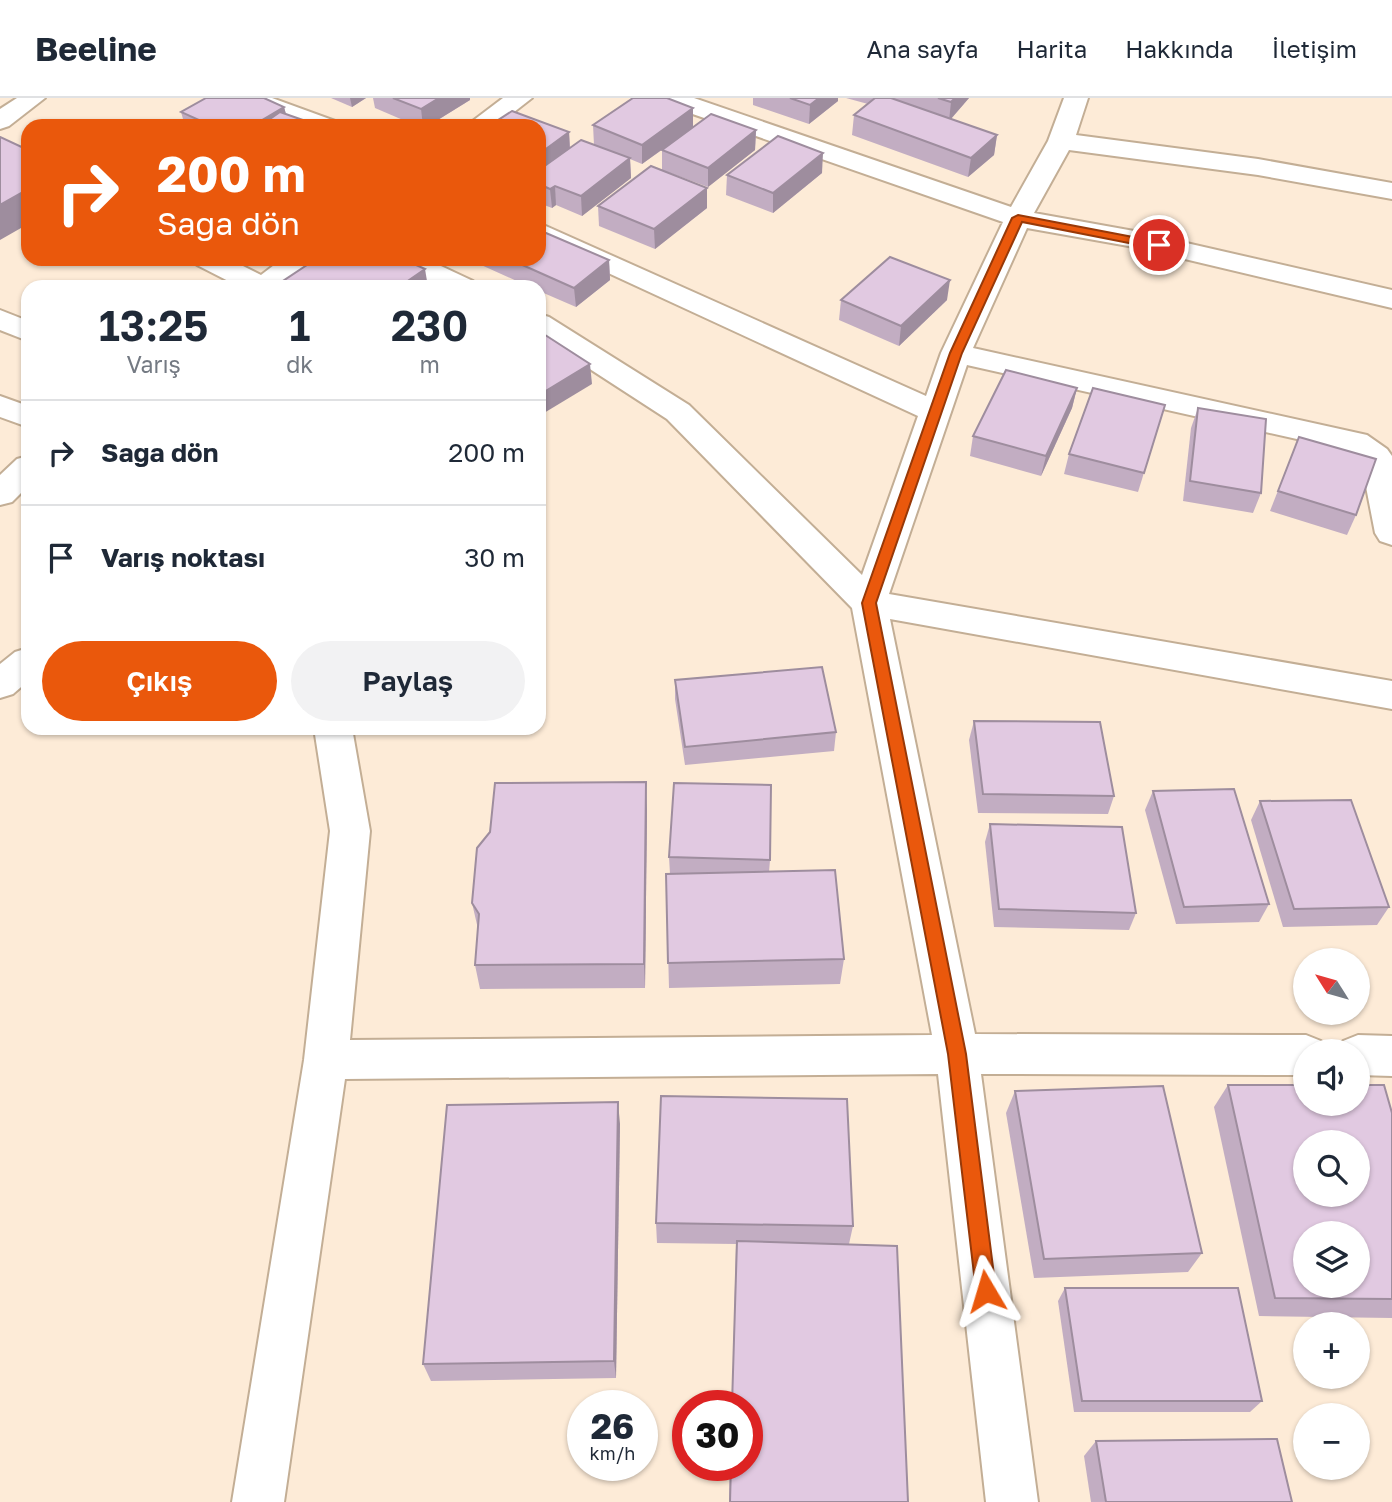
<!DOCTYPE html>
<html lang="tr">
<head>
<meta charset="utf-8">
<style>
	body { margin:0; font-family:"Golos Text",sans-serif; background:#f2f2f3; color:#1f2937; height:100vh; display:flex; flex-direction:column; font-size:26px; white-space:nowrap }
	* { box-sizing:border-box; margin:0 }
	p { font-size:23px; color:#747a83 }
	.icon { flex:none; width:38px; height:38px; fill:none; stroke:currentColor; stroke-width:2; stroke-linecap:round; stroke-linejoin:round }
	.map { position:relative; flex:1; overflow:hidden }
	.details { position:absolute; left:21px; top:182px; width:525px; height:455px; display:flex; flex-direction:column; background:#fff; border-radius:21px; box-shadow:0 2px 5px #0004 }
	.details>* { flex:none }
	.hud { position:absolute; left:21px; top:21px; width:525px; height:147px; border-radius:21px; box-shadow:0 2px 5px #0004; background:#ea580c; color:#fff; overflow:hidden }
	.needle { width:46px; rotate:307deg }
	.fabs { position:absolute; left:1293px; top:850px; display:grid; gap:14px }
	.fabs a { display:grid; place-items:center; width:77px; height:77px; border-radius:50%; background:#fff; box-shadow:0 2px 5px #0004; font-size:35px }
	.speed { position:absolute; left:567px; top:1292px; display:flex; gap:14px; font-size:35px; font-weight:700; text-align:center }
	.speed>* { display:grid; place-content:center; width:91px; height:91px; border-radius:50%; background:#fff; box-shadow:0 2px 5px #0004; line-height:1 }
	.speed small { font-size:18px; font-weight:400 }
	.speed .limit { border:10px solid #d22; background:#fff; color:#111 }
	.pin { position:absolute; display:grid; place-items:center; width:60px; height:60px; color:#fff; margin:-30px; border:4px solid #fff; border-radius:50%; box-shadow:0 2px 7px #0007 }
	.me { position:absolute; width:77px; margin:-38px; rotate:353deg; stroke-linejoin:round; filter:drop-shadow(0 0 5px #0008) }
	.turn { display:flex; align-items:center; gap:24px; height:147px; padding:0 21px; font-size:32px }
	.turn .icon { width:91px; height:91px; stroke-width:2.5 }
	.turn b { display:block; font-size:49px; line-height:60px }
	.eta { display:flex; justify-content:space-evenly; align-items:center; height:119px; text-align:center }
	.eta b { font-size:42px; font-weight:600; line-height:49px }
	.action { display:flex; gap:14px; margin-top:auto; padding:14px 21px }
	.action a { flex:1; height:80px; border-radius:42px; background:#ea580c; color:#fff; font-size:28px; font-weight:600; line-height:80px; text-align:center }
	.action a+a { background:#f2f2f3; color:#1f2937 }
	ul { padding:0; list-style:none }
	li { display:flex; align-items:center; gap:21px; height:105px; padding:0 21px; border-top:2px solid #e0e1e3 }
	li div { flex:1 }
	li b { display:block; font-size:26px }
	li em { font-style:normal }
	header { display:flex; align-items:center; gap:42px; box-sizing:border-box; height:98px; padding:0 35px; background:#fff; border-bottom:2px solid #e0e1e3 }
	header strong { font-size:33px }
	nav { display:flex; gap:38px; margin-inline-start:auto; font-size:24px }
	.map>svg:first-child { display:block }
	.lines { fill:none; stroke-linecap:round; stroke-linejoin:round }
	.minor-casing { stroke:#c3ae95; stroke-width:4 }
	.minor { fill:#fff; fill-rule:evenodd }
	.wall { fill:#c2adc2 }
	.shaded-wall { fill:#9e8d9e }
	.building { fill:#e1c9e1; stroke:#9e8d9e; stroke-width:2; fill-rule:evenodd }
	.route { fill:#ea580c; stroke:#983908; stroke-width:2 }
</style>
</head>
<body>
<header>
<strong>Beeline</strong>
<nav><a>Ana sayfa</a><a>Harita</a><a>Hakkında</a><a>İletişim</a></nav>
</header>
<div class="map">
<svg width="1392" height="1404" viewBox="0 0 1392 1404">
	<rect width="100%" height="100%" fill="#fdebd7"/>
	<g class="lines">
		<defs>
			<g id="minor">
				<path d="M17,0h28l-36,28 -9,3v-20z"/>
				<path d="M237,0h35l63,23 4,5h-37l-62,-23z"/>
				<path d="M503,0h29l-36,28h-30z"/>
				<path d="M658,0h36l317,109 37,-66 16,-43h24l-12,37 182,24 134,24v16l-134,-24 -189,-25 -35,63 100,18 258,59v18l-258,-61 -107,-19 -54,120 394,87 20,14 5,7v89l-12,-4 -5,-8 -14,-72 -15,-11 -379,-85 -78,229 503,87v28l-502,-90 85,415 331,1 15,6 5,11h-20v23l-325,-1 57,428h-52l-48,-428 -593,5 -61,423h-52l72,-442 26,-229 -16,-103h38l18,103 -20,209 582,-5 -80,-427 -185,-189 -128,-83v-22l10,3 140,88 173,170 56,-159 -379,-175v-18l387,173 15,-43 62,-131 -342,-119z"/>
				<path d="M193,161h36l32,16 21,-16h31l-31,28h-42l-43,-22z"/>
				<path d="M390,161h36l47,22 4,6h-37l-46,-22z"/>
				<path d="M0,212l28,11v20l-28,-11z"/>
				<path d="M0,298l28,10v21l-28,-10z"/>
				<path d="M28,358v30l-16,16 -12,3v-30l17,-16z"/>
				<path d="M28,550v33l-15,13 -13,4v-34l15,-12z"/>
				<path d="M1358,937l34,1v40l-34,-1v-23h-20l5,-11z"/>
			</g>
		</defs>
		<use href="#minor" class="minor-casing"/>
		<use href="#minor" class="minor"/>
	</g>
	<g class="wall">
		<path d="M331,0h35l-14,9z"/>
		<path d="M373,0h97v2l-42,26h-11l-42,-18z"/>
		<path d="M753,0h85v3l-29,23 -56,-19z"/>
		<path d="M846,0h123l-18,21 46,16 -3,20 -26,22 -116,-42 2,-20 14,-11z"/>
		<path d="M284,9l2,7 31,11v1h-132l-4,-14z"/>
		<path d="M693,10v19l63,3 -1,20 -47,37 -46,-17v-20l25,-18 -45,32 -12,-5 1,19 -49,38 -26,-11 -4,3 -13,-5v-77l30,6 1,16 24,-3 -1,-20z"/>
		<path d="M822,75l-49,40 -47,-18 1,-20z"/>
		<path d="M707,90v20l-52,41 -56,-23 -1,-20z"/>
		<path d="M478,161l131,1 1,20 -34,27 -37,-16v-4h-9l-51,-23z"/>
		<path d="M841,202h106l-48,46 -60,-26z"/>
		<path d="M1077,290l-5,20 -31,68 -71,-20 3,-20z"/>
		<path d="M1165,307l-27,87 -74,-18 5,-20z"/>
		<path d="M1198,310l63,85 -8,20 -70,-12 8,-73z"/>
		<path d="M1299,339l57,78 -9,20 -77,-24z"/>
		<path d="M675,582l161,52 -2,19 -149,14 -10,-66z"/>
		<path d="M974,623l140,75 -6,18 -130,-1 -9,-73z"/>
		<path d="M1153,693l116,113 -10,18 -83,2 -31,-114z"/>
		<path d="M1260,703l129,106 -12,18 -94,2 -32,-107z"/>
		<path d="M647,711l-2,179 -165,1 -5,-24 3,-36 -6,-26z"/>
		<path d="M990,726l146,89 -7,17 -135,-3 -9,-85z"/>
		<path d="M669,759l101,3 -1,12 75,87 -4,25 -171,4 -3,-114h4z"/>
		<path d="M1228,987l164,28v205l-133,-2 -45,-209z"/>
		<path d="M1015,993l187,162 -14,19 -154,6 -28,-165z"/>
		<path d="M620,1026l-4,254 -185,3 -8,-17z"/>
		<path d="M656,1125l197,3 -4,18 59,258h-179l1,-37h17v-60h-15l4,-161 -79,-1z"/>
		<path d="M1065,1190l197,113 -12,11h-176l-16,-111z"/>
		<path d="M1096,1343l196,61h-201l-7,-46z"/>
	</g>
	<g class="shaded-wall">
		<path d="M350,0h16l-14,9z"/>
		<path d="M439,0h31v2l-42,26h-5l-2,-17z"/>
		<path d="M819,0h19v3l-29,23 1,-19z"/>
		<path d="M955,0h14l-20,23 2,-19z"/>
		<path d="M284,9l5,19h-37z"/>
		<path d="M693,10v19l-51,37v-19z"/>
		<path d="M756,32l-1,20 -47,37v-19z"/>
		<path d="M569,34l1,20 -31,23v-21z"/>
		<path d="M997,37l-3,20 -26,22 3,-19z"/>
		<path d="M823,55l-1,20 -49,40v-20z"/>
		<path d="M630,60l1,20 -49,38 -1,-20z"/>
		<path d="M555,88l1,19 -4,3 -2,-19z"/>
		<path d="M707,90v20l-52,41 -1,-20z"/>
		<path d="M28,91v35l-28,16v-35z"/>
		<path d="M609,162l1,20 -34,27 -2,-19z"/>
		<path d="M425,171l3,18h-29z"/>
		<path d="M950,182l-3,20 -48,46 2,-20z"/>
		<path d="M590,266l2,20 -53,32v-21z"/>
		<path d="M1077,290l-5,20 -31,68 5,-20z"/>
		<path d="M646,684l1,27 -2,179 -1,-24z"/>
		<path d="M618,1004l2,22 -4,254 -2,-17z"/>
	</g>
	<g class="building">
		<path d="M206,0h58l20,9 -32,19h-40l-31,-14z"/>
		<path d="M393,0h46l-18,11z"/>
		<path d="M633,0h34l26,10 -51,37 -49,-20z"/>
		<path d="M790,0h29l-9,7z"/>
		<path d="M875,0h16l106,37 -26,23 -117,-43z"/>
		<path d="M938,0h17l-4,4z"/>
		<path d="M512,13l57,21 -30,22v-28h-50z"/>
		<path d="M280,14l37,13 -2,1h-55z"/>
		<path d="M711,16l45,16 -48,38 -46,-18z"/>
		<path d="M778,38l45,17 -50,40 -46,-18z"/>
		<path d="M0,39l28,13v39l-28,16z"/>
		<path d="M581,42l49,18 -49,38 -26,-10 -5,3 -11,-5v-14z"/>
		<path d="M651,68l56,22 -53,41 -56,-23z"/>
		<path d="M539,132l70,30 -35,28 -65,-29h30z"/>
		<path d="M890,159l60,23 -49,46 -60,-26z"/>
		<path d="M316,161h87l22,10 -26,18h-111l-8,-4z"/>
		<path d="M539,233l51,33 -51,31z"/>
		<path d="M1006,272l71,18 -31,68 -73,-20z"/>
		<path d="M1093,290l72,17 -21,68 -75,-19z"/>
		<path d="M1198,310l68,11 -5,74 -71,-12z"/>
		<path d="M1299,339l77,22 -20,56 -78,-24z"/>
		<path d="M822,569l14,65 -151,15 -10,-67z"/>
		<path d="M974,623l126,1 14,74 -131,-2z"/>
		<path d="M646,684l-2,182 -169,1 4,-51 -7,-11 5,-55 13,-16 5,-49z"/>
		<path d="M674,685l97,2 -1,75 -101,-3z"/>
		<path d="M1234,691l35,115 -85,3 -31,-116z"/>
		<path d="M1351,702l38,107 -95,2 -34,-108z"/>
		<path d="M990,726l132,3 14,86 -137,-4z"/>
		<path d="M835,772l9,89 -176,4 -2,-89z"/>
		<path d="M1228,987h78v19h52v-19h26l8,28v186l-117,-1zM1306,1045h52v52h-52zM1306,1136h52v52h-52z"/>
		<path d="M1163,988l39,167 -158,6 -29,-168z"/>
		<path d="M661,998l186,3 6,127 -197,-3z"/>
		<path d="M618,1004l-4,259 -191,3 24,-259z"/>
		<path d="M737,1143l160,5 11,256h-178l1,-37h16v-60h-15z"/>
		<path d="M1065,1190h173l24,113h-180z"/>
		<path d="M1277,1341l15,63h-186l-10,-61z"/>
	</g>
	<path class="route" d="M1018,117l141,27 6,3 -6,4 -137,-27 -60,131 -86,250 90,451 30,237 -3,7 -7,3 -7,-3 -3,-7 -28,-237 -86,-451 88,-250 62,-135z"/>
</svg>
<div class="fabs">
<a><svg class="needle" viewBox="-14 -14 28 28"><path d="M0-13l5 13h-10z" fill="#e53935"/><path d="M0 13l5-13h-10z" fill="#747a83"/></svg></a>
<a><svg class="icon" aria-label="sound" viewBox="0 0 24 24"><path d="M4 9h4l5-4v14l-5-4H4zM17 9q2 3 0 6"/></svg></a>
<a><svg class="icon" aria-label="search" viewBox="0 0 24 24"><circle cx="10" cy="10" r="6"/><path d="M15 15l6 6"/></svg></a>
<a><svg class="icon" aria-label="layers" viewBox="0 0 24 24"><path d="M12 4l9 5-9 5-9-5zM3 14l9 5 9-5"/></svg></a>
<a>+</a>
<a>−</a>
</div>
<div class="speed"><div>26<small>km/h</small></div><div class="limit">30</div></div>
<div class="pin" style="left:1159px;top:147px;background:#d93025"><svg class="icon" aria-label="arrive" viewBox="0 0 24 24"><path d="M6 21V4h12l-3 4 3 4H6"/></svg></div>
<svg class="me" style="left:986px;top:1193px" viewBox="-20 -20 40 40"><path d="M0-17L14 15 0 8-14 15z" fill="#ea580c" stroke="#fff" stroke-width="4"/></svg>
<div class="hud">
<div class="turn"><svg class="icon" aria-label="right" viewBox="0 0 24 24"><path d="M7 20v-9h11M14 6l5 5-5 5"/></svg><div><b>200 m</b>Sağa dön</div></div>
</div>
<section class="details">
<div class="eta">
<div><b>13:25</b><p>Varış</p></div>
<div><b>1</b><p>dk</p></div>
<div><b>230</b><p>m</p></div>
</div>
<ul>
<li><svg class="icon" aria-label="right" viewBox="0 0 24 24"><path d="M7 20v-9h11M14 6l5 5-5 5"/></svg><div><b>Sağa dön</b></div><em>200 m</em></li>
<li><svg class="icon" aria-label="arrive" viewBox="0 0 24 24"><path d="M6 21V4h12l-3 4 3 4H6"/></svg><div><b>Varış noktası</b></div><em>30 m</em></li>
</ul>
<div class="action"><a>Çıkış</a><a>Paylaş</a></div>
</section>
</div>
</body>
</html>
